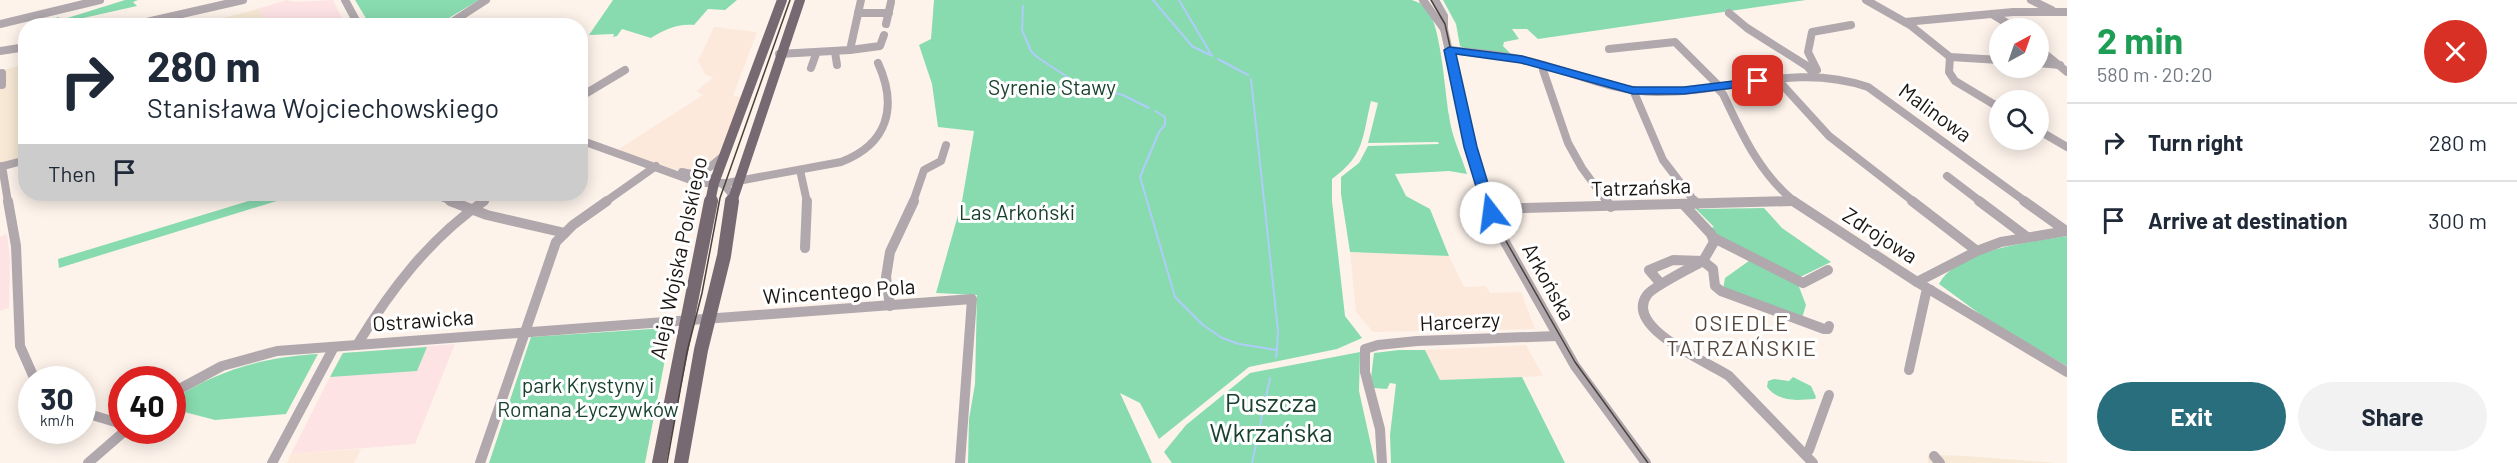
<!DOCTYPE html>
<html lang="en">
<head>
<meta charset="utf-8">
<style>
	body { margin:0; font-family:Barlow,sans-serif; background:#f2f2f3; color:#1f2937; height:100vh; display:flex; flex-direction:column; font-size:22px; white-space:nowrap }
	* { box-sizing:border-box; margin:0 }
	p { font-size:20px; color:#747a83 }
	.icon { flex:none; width:33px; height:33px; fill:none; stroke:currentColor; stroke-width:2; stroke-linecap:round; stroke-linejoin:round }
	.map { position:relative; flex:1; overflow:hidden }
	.sheet { display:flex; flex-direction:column; background:#fff; width:450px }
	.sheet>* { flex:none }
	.top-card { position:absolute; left:18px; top:18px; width:570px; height:183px; border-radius:24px; box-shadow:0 3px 15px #0003; background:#fff; color:#1f2937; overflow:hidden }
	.needle { width:39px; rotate:40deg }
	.controls { position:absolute; left:1989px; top:18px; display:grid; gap:12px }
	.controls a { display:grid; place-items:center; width:60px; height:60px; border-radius:50%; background:#fff; box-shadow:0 3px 15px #0003; font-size:30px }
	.speed { position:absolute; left:18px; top:366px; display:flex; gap:12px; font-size:30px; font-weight:700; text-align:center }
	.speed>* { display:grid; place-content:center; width:78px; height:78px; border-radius:50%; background:#fff; box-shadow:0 3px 15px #0003; line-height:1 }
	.speed small { font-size:15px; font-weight:400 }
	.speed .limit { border:9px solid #d22; background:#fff; color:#111 }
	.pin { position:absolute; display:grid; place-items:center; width:51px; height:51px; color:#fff; margin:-26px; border-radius:12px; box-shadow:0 3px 9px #0006 }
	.me { position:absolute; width:66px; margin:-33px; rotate:345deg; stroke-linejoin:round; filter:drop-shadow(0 0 4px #0008) }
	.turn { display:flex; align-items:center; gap:21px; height:126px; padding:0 30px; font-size:27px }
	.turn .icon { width:78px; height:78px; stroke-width:2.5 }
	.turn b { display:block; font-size:42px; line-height:51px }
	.then { display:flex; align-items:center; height:57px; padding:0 30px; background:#0003; gap:12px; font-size:22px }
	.round { display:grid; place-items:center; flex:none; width:63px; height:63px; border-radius:32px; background:#f2f2f3 }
	.summary { display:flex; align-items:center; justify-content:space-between; height:102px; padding:0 30px }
	h1 { font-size:36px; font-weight:700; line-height:45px; color:#1e9e55 }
	.cta { display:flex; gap:12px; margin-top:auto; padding:12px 30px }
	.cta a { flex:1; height:69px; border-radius:36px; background:#286e7d; color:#fff; font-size:24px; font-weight:700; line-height:69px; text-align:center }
	.cta a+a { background:#f2f2f3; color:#1f2937 }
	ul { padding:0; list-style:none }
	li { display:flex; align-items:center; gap:18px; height:78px; padding:0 30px; border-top:2px solid #e0e1e3 }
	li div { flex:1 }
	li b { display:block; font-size:22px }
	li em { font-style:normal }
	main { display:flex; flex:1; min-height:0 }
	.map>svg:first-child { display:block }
	.built { fill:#fce9dc }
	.education { fill:#fee3e5 }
	.medical { fill:#f7e9d5 }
	.green { fill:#88dbaf }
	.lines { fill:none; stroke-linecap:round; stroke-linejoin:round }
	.stream { stroke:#afccfa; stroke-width:2 }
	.minor-far1 { stroke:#b0a8ad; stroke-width:8 }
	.minor { stroke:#b0a8ad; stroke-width:10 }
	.major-far1 { stroke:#766972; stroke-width:10 }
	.major { stroke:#766972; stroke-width:14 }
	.tram { stroke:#49423d; stroke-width:1.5 }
	.route { fill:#1a73e8; stroke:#114b97; stroke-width:1.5 }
	.labels { text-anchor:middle; stroke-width:6; stroke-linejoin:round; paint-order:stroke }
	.park-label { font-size:21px; fill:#18422e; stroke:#fff }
	.street-label { font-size:21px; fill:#1b1511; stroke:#fff }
	.neighbourhood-label { font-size:22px; letter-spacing:1.5px; fill:#55473d; stroke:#fff }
	.near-park-label { font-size:26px; fill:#18422e; stroke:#fff }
</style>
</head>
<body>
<main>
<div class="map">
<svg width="2067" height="463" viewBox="0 0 2067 463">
	<rect width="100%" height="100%" fill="#fdf3eb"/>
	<g class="built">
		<path d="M714,27l43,5 -24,64 10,1 -24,62 -15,10 -24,2 -64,-20 87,-56 -7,-4 17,-13 -8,-4 -7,-13z"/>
		<path d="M1350,252l99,4 15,31 22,-1 4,7 31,-1 14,37 -162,3 -17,-20z"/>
		<path d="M1526,345l17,31 -103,4 -15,-30z"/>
		<path d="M361,449l-7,14h-67l4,-9z"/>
	</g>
	<g class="education">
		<path d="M287,0l8,2 38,-2 11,23 -10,3 -68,-1 -6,-17z"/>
		<path d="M7,234l3,25 -1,49 -9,3v-74z"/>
		<path d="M455,344l-40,100 -124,10 51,-101z"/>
	</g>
	<g class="medical">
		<path d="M260,8l6,17 -76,1 61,-15z"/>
		<path d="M25,64v92l-25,7v-92z"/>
		<path d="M1937,455l29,1 92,7h-130v-7z"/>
	</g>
	<g class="green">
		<path d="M125,0h13l-5,2 4,4 -85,19h-16l14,-3 1,-3 8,-2 2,3z"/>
		<path d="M355,0h124l-42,25h-67z"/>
		<path d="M613,0h124l-12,10 -17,-1 -14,16c-15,-2 -31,5 -43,13l-29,-9 -5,7 -4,1 1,-3 -25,1z"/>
		<path d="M934,0h478c4,2 10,3 13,6 16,15 20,87 24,109 2,20 12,40 18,59l-18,-3 -54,3 11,22 24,13 19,47 -99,-4 -9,-58v-17l18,-14 9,-17 71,-2 -1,-2 -70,1 10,-40 -7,-2c-9,37 -6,54 -39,78v22l13,115 17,22 -25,11 -88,18 -90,72 -19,-36 -20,-10 32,70h-184l1,-44 6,-35 2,-89 -41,-2 26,-92 12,-70 -36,-4 -6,-43 -13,-39 12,-6z"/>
		<path d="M1443,0h363l-268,39 -11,-10h-15l7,10 -15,3 -1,4 8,8 -42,-4 -9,-4 -4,-22z"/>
		<path d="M272,194h27l-240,74 -1,-9z"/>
		<path d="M1764,208l18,20 49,34 -35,17 10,26 -4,13 -79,-29 2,-11 28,-20 -38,-21 -7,-8 6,-2 -18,-18z"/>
		<path d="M2067,236v130l-72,-41 -56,-41c18,-35 92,-42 128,-48z"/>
		<path d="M666,328l4,3 -2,13 -23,119h-156l42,-126z"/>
		<path d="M427,347l-10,24 -87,6 13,-24z"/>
		<path d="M1399,350h26l15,30 82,-3 43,86h-174l-1,-28 6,-51 -6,-1 -3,6 -13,-1 -3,-10 3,-25z"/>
		<path d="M1360,352l-1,39 16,72h-203l-8,-11 22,-27 64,-52z"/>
		<path d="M318,354l-32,60 -71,6 -42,-11 -1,-9c46,-30 92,-43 146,-46z"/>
		<path d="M1793,377l18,9 5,11 -1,2c-19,1 -35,4 -48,-12l1,-6 6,-2 15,2z"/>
	</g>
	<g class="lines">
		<g class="stream">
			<path d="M1153,0l39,46 18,9"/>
			<path d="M1179,0l33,56"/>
			<path d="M1023,6l-1,24 9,21 6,6 41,27 45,11 26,13"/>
			<path d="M1218,59l30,16"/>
			<path d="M1251,79l27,252 -1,19"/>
			<path d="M1155,111l10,6v8l-6,7 -19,45 35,120 28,28 19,13 17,6 38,6 -1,7"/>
			<path d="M1252,463l18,-85"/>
		</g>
		<g class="minor-far1">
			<path d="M345,0l14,26"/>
			<path d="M1423,0l21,29"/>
			<path d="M1435,0l9,16v13l26,116 18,57"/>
			<path d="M1866,0l44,25 40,32 50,3"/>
			<path d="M2031,0l21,10"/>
			<path d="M858,13h31"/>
			<path d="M1729,13l18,15 60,38 7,8"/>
			<path d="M1992,14l23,14"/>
			<path d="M1905,22l108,-10h54"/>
			<path d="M0,24l100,-24"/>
			<path d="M886,24l5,-22"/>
			<path d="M129,26l114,-26"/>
			<path d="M446,26l40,-26"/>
			<path d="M2038,48l29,24"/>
			<path d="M1609,49l66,-7 44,44"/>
			<path d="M850,50l30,-4 4,-11"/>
			<path d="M1449,50c32,3 64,6 95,15 36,10 73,27 111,27 74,1 140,-30 213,-5l158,115"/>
			<path d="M0,51l26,-4"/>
			<path d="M835,52l2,13"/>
			<path d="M779,54l71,-4 11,-50"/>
			<path d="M1950,57l-1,15 6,9 45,27"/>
			<path d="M2038,63l22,2"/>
			<path d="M1546,66l-3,4 25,73 14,25 25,34"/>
			<path d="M811,68l5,-14"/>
			<path d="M1817,70l-9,-18 4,-20 39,-7"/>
			<path d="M2,73v12"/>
			<path d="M1777,79l52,57 85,66"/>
			<path d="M1716,87l7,7c19,40 36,79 72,108"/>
			<path d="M1633,90l30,70 32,42"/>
			<path d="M580,97l45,-27"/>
			<path d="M2038,130l29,17"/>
			<path d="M580,140l119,43h28l114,-21c47,-18 57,-55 37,-99"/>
			<path d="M2,166l6,36"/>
			<path d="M0,167l26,-7"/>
			<path d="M800,170l7,32"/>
			<path d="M682,172c19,4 42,5 51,25"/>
			<path d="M694,172l16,-5 12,-10"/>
			<path d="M1947,176l34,26"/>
			<path d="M434,194l20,8"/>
			<path d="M481,202l12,-8"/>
			<path d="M605,202l51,-36"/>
			<path d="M913,202l11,-32 17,-9 5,-16"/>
			<path d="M1761,202l32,-1"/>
		</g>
		<g class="minor">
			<path d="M8,201l8,45 4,100 15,34"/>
			<path d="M450,201l37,14 78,18"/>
			<path d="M1488,201l8,25 79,140 71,97"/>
			<path d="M1606,201l5,6"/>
			<path d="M1694,201l3,3"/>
			<path d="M1793,201l124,81 150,90"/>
			<path d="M1912,201l65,50"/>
			<path d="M1979,201l48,36"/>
			<path d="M2024,201l42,30"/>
			<path d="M1489,209l304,-8"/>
			<path d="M1714,238l89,45 25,-13"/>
			<path d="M805,248l2,-47"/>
			<path d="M1917,282l60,-31 24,-9 66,-11"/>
			<path d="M1661,284l-12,-14 24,-10 30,1 11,-19 -3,-8 -27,-29"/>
			<path d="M890,306l-4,-29 4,-25 24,-51"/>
			<path d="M357,345c34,-56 73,-107 127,-144"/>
			<path d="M1909,370l17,-77 5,-3"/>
			<path d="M172,393l50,-27 55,-15 695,-52 -12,164"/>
			<path d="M82,412l40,12"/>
			<path d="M1805,453l4,-3 20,-55"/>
			<path d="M1934,456l6,7"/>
			<path d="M88,463l38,-33"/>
			<path d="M272,463l62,-116"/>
			<path d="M480,463l76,-221 17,-17 34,-24"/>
			<path d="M1382,463l-2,-34 -15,-57v-23l13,-4 39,-4 140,-5"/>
			<path d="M1813,463l-84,-87c-19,-13 -106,-48 -82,-81 5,-8 45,-28 56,-34l10,8 2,17 6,5 103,38h4l1,-3"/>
		</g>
		<g class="major-far1">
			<path d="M710,202l4,-19 68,-183"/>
			<path d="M732,202l68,-202"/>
		</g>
		<g class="major">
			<path d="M659,463l52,-262"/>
			<path d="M681,463l20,-113 23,-94 8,-55"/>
		</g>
		<g class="tram">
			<path d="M1431,0l14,24 27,122 26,81 77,135 73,101"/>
			<path d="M667,463l20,-111 15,-59 18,-95 70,-198"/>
		</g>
	</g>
	<path class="route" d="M1449,47l73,9 111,31h51l74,-9 5,3 -5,4 -74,9h-51l-112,-31 -65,-9 21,93 20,66 -6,4 -7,-4 -20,-66 -20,-97z"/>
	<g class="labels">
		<g class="park-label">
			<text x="1052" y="95">Syrenie Stawy</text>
			<text x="1017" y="220">Las Arkoński</text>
			<text x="588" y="393">park Krystyny i<tspan x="588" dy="24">Romana Łyczywków</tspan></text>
		</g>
		<g class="street-label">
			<text transform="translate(1935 113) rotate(36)" y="7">Malinowa</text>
			<text transform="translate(1641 188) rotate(-2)" y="7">Tatrzańska</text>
			<text transform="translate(1880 236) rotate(33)" y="7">Zdrojowa</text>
			<text transform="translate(679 258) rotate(-78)" y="7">Aleja Wojska Polskiego</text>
			<text transform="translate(1548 282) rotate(61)" y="7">Arkońska</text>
			<text transform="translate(839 292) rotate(-4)" y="7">Wincentego Pola</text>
			<text transform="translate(423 321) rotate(-4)" y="7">Ostrawicka</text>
			<text transform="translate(1460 322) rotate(-3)" y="7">Harcerzy</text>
		</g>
		<g class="neighbourhood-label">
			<text x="1742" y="331">OSIEDLE<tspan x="1742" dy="25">TATRZAŃSKIE</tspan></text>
		</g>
		<g class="near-park-label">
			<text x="1271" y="412">Puszcza<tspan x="1271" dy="30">Wkrzańska</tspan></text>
		</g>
	</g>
</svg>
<div class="controls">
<a><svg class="needle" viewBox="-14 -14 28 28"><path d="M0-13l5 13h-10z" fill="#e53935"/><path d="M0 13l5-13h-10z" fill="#747a83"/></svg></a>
<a><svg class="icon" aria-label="search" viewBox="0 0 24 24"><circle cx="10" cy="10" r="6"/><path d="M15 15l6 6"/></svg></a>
</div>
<div class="speed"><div>30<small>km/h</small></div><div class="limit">40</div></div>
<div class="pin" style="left:1758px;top:81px;background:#d93025"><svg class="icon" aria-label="arrive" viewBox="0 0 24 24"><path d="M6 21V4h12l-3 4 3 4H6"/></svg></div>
<svg class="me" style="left:1491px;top:213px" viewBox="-20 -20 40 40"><circle r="19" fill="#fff"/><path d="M0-13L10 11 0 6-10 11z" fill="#1a73e8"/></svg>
<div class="top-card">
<div class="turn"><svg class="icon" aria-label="right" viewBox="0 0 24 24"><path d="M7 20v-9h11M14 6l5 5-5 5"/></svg><div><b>280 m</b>Stanisława Wojciechowskiego</div></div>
<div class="then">Then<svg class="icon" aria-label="arrive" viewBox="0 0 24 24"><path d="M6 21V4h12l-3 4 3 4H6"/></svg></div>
</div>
</div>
<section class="sheet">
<div class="summary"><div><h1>2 min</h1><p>580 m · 20:20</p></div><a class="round" style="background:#d93025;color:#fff"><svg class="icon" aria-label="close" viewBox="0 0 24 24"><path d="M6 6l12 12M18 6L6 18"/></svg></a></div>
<ul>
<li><svg class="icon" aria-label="right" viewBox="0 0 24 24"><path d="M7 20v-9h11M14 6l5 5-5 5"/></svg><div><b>Turn right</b></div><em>280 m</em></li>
<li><svg class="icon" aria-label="arrive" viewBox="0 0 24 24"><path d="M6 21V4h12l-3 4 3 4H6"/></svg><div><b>Arrive at destination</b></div><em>300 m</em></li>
</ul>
<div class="cta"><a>Exit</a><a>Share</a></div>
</section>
</main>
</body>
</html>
